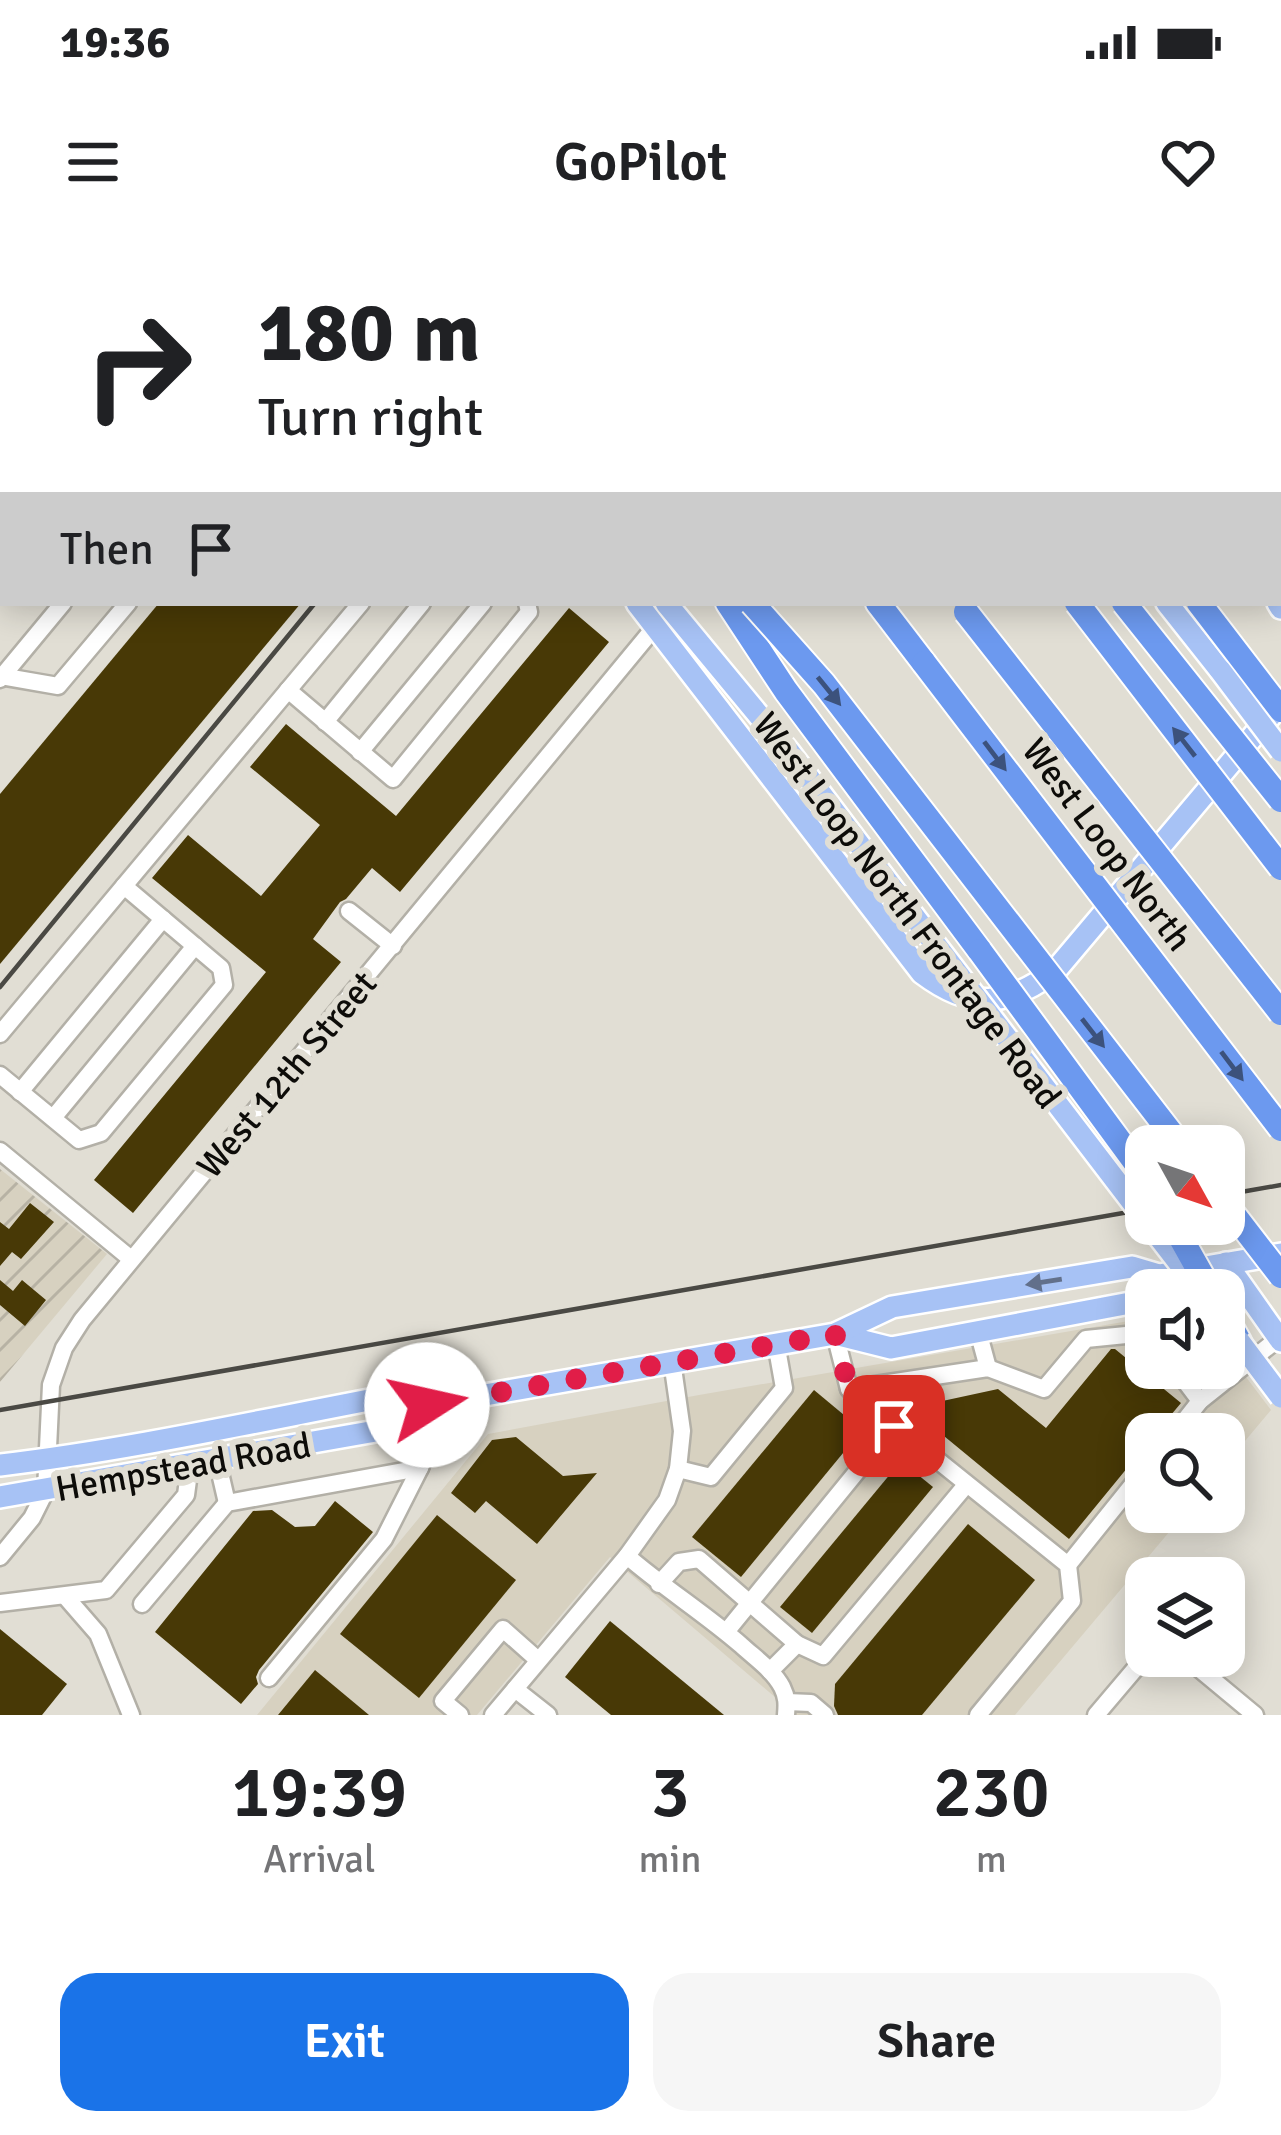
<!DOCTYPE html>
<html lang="en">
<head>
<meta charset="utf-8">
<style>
	body { margin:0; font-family:Signika,sans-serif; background:#f6f6f6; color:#202124; height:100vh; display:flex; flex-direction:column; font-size:45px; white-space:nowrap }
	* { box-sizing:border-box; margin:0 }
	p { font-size:39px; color:#757577 }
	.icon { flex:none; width:66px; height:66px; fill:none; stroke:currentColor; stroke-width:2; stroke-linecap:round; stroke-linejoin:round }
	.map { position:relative; height:1475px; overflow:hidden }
	.drawer { display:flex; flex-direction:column; background:#fff; flex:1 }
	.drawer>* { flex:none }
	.top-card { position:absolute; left:0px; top:0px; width:1281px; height:366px; box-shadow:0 6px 30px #0003; background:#fff; color:#202124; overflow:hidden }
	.needle { width:78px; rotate:130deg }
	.buttons { position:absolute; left:1125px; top:885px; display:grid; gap:24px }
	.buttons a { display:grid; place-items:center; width:120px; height:120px; border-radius:24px; background:#fff; box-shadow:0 6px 30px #0003; font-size:60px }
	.pin { position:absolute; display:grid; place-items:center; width:102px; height:102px; color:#fff; margin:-51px; border-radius:24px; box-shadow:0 6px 18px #0006 }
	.me { position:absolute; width:132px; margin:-66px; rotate:80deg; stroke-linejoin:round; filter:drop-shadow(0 0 9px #0008) }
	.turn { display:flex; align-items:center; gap:42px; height:252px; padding:0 60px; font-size:54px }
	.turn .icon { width:156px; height:156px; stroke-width:2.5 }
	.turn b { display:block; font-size:84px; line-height:102px }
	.then { display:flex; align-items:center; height:114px; padding:0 60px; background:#0003; gap:24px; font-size:45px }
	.eta { display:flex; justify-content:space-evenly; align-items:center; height:204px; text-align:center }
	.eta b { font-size:72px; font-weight:600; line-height:84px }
	.button { display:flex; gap:24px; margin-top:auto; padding:24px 60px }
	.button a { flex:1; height:138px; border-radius:36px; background:#1a73e8; color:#fff; font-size:48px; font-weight:600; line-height:138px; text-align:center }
	.button a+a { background:#f6f6f6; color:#202124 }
	.status { display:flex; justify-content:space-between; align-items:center; height:84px; padding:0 60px; background:#fff; direction:ltr }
	.status svg { height:33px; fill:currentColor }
	header { display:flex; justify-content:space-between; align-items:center; height:156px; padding:0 60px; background:#fff; font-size:54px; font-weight:600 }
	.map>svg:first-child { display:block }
	.built { fill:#d7d1c0 }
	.industrial { fill:url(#industrial-furrows) }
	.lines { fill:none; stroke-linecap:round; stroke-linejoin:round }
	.stream { stroke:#9a7e1f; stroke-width:4.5 }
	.building { fill:#483906 }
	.minor-casing { stroke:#b3b0a7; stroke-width:21 }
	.major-casing { stroke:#fff; stroke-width:26 }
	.highway-casing { stroke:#fff; stroke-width:28 }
	.path { stroke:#73716a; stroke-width:3; stroke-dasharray:3 9; stroke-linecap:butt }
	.minor { stroke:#fff; stroke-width:16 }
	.major { stroke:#a7c2f5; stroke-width:21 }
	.highway { stroke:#6c99ef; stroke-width:24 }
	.rail { stroke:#4a4944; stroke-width:4.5 }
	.major-bridge-casing { stroke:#fff; stroke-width:26; stroke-linecap:butt }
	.highway-bridge-casing { stroke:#fff; stroke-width:28; stroke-linecap:butt }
	.major-bridge { stroke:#a7c2f5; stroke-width:21 }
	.highway-bridge { stroke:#6c99ef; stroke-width:24 }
	.oneway { fill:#3c527c }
	.oneway2 { fill:#62708b }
	.route { stroke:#e11d48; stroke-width:21; stroke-dasharray:0 37.8 }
	.labels { text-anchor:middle; stroke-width:12; stroke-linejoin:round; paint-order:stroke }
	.street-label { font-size:36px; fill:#0d0c09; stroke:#e1ded4 }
</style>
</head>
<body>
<div class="status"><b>19:36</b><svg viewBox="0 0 49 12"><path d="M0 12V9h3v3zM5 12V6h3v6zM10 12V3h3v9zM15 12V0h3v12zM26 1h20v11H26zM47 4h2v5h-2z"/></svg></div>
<header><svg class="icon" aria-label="menu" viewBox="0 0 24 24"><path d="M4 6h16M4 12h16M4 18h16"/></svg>GoPilot<svg class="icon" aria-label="heart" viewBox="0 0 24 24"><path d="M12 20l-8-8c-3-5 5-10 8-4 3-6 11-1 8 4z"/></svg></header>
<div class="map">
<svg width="1281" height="1475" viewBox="0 0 1281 1475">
	<defs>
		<pattern id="industrial-furrows" width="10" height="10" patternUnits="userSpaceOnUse" patternTransform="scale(3)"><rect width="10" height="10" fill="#d7d1c0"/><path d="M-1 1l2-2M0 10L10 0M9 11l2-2" fill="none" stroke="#b7b2a4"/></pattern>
	</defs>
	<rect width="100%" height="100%" fill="#e1ded4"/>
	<path class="built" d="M1146,1078v50h78v-20l47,62 -47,56v-32h-78v78h40l-171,203h-219l-186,-158 -133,158h-220l231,-281 211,-39z"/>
	<path class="industrial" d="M0,929l107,85 -107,128z"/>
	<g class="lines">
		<g class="stream">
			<path d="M1092,0l4,3"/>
			<path d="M1278,154h3"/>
			<path d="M1278,220l3,2"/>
		</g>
	</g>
	<g class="building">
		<path d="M159,363h142l-301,361v-170z"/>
		<path d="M569,368l40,34 -209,250 -28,-24 -26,31 -6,3 -27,37 28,23 -208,251 -39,-33 172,-208 -114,-94 36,-43 73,61 59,-71 -70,-58 36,-43 110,92z"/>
		<path d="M30,963l24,19 -33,37 -9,-7 -12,14v-44l9,7z"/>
		<path d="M0,1040l13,11 9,-11 24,20 -21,26 -25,-21z"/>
		<path d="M1111,1109h4l66,54 -26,31h-9v11l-77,94 -159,-131 88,-19 48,39z"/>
		<path d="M814,1150l48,40 -121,147 -49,-40z"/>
		<path d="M516,1197l47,39 34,-3 -60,71 -51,-43 -11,12 -24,-20 41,-53z"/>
		<path d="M901,1221l32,26 -121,146 -32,-26z"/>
		<path d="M335,1261l38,31 -114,138 -3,7 2,7 -17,20 -86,-72 98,-121 19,-1 23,17 20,-1z"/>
		<path d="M437,1275l79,65 -97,118 -79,-64z"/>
		<path d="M968,1284l67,56 -113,135h-84l-4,-9 1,-22z"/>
		<path d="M610,1381l114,94h-113l-46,-38z"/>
		<path d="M0,1389l67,55 -25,31h-42z"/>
		<path d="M315,1430l54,45h-91z"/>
	</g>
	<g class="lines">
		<defs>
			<g id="minor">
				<path d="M1270,0l4,3"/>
				<path d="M41,3l3,-3"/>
				<path d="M286,3l3,-3"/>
				<path d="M973,3l2,-3"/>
				<path d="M0,53l3,-4"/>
				<path d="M0,67l3,2"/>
				<path d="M0,333l3,-3"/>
				<path d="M0,436l58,10 70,-83"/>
				<path d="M0,439l63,-76"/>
				<path d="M288,450l105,89 136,-167 -2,-9"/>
				<path d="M325,482l97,-119"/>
				<path d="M360,512l123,-149"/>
				<path d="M349,671l44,35"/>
				<path d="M0,794l361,-431"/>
				<path d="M0,835l79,65 22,-7 123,-148 -3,-17 -97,-82"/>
				<path d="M20,852l143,-173"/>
				<path d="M53,878l142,-172"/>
				<path d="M0,911l131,108"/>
				<path d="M978,1091l10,37"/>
				<path d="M835,1094l14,55 219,176 4,36 -94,114"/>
				<path d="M1175,1128l25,33"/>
				<path d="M849,1149l139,-21 56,21 42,-50 60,-6"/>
				<path d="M1174,1194l26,-33 79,-63"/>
				<path d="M217,1220l10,43"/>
				<path d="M678,1229l33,8 73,-89 -8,-45"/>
				<path d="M627,1316c37,32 77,57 114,89 14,13 32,25 41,42 5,10 5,17 4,28"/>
				<path d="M0,1317l32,-39 14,-28 5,-105 13,-37 18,-28 572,-692"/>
				<path d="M1068,1325l78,-97"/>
				<path d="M659,1344l20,-22 20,-3 98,85 26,12 143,-171"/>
				<path d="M65,1356l33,38 33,81"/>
				<path d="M0,1363l106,-13 80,-95 4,-30"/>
				<path d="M142,1364l85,-101 193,-35 11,-26 -4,-37"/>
				<path d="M726,1392l168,-206"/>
				<path d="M1184,1416l71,59"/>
				<path d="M770,1431l27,-27"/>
				<path d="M269,1438l115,-139 36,-71"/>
				<path d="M515,1449l33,26"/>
				<path d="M787,1462l24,1 14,12"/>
				<path d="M460,1475l-17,-14 60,-72 35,31"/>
				<path d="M493,1475l134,-159 40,-56 11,-31 4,-38 -10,-70"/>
				<path d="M1096,1475l50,-59"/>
			</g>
			<g id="major">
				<path d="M312,0l2,3"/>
				<path d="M862,0l3,3"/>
				<path d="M952,0l3,3"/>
				<path d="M637,363l285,370c49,37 84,34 133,-2l216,-256"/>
				<path d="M666,363l124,150 106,140"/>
				<path d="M1167,363l53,67"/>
				<path d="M1278,363l3,5"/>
				<path d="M1226,1023l55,78"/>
				<path d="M835,1094l56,14 255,-48"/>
				<path d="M0,1225c136,-16 271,-47 406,-72l21,12 408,-71 57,-27 240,-40 27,8 122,-21"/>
				<path d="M0,1257l410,-72 17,-20"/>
			</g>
			<g id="highway">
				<path d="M398,0l3,3"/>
				<path d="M535,0l4,3"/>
				<path d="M621,0l3,3"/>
				<path d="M759,0l3,3"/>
				<path d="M791,0l6,3"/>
				<path d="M903,0l3,3"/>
				<path d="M728,363l58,88 194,260"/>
				<path d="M878,363l46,60"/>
				<path d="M1224,1074l15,27"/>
			</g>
		</defs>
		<use href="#minor" class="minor-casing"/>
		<use href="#major" class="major-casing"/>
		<use href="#highway" class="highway-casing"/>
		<g class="path">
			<path d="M1046,0l1,3"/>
			<path d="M1154,0l4,3"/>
			<path d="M1278,105l3,3"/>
			<path d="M1278,261l3,4"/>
		</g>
		<use href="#minor" class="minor"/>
		<use href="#major" class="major"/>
		<use href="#highway" class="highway"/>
		<g class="rail">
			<path d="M0,747l315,-384"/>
			<path d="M1224,955l57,-10"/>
			<path d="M0,1170l1146,-201"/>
		</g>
		<defs>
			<g id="major-bridge">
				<path d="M1220,430l61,81"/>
				<path d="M896,653l250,327"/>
				<path d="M1149,984l51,66"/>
				<path d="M1239,1101l42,56"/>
			</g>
			<g id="highway-bridge">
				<path d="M752,363l72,81 357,462"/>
				<path d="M1077,363l204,265"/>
				<path d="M1124,363l157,197"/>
				<path d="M1199,363l82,107"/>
				<path d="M966,372l315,401"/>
				<path d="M924,423l357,466"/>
				<path d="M980,711l166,226"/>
				<path d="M1224,962l57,74"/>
				<path d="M1173,984l37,66"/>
			</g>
		</defs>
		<use href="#major-bridge" class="major-bridge-casing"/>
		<use href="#highway-bridge" class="highway-bridge-casing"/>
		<use href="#major-bridge" class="major-bridge"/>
		<use href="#highway-bridge" class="highway-bridge"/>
	</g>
	<defs><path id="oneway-solid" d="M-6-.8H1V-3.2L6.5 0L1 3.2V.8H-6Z" transform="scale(3)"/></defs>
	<g class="oneway">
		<use href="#oneway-solid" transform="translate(829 451) rotate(51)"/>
		<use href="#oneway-solid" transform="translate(1184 502) rotate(-128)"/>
		<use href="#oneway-solid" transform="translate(995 516) rotate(53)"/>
		<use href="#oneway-solid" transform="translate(1093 793) rotate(52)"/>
		<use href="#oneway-solid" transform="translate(1232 826) rotate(53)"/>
	</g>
	<use class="oneway2" href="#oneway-solid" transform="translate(1044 1042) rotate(171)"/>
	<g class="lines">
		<path class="route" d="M427,1165l408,-71 14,55 45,37"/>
	</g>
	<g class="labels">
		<g class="street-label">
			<text transform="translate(1108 604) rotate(53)" y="13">West Loop North</text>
			<text transform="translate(908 670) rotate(53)" y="13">West Loop North Frontage Road</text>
			<text transform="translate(286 834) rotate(-50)" y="13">West 12th Street</text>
			<text transform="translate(183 1226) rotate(-10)" y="13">Hempstead Road</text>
		</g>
	</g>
</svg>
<div class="buttons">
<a><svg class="needle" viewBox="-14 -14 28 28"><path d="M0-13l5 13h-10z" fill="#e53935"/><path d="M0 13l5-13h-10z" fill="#757577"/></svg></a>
<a><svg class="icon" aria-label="sound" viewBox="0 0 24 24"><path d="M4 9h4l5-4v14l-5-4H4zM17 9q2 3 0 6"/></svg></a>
<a><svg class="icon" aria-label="search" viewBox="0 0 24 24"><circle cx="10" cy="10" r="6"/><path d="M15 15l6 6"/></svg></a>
<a><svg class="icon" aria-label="layers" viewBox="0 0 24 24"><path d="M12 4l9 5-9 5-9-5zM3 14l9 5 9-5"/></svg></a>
</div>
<div class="pin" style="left:894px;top:1186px;background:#d93025"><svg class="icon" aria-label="arrive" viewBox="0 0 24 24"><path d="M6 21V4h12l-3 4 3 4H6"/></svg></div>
<svg class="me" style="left:427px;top:1165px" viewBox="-20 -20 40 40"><circle r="19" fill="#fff"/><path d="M0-13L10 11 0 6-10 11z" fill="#e11d48"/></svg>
<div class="top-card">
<div class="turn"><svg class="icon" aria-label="right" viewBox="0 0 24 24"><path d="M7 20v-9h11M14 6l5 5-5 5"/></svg><div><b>180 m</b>Turn right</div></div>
<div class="then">Then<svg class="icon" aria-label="arrive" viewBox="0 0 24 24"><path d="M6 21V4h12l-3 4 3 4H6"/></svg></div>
</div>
</div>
<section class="drawer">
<div class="eta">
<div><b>19:39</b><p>Arrival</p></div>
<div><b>3</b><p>min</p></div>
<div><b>230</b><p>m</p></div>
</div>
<div class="button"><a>Exit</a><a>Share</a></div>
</section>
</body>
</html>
